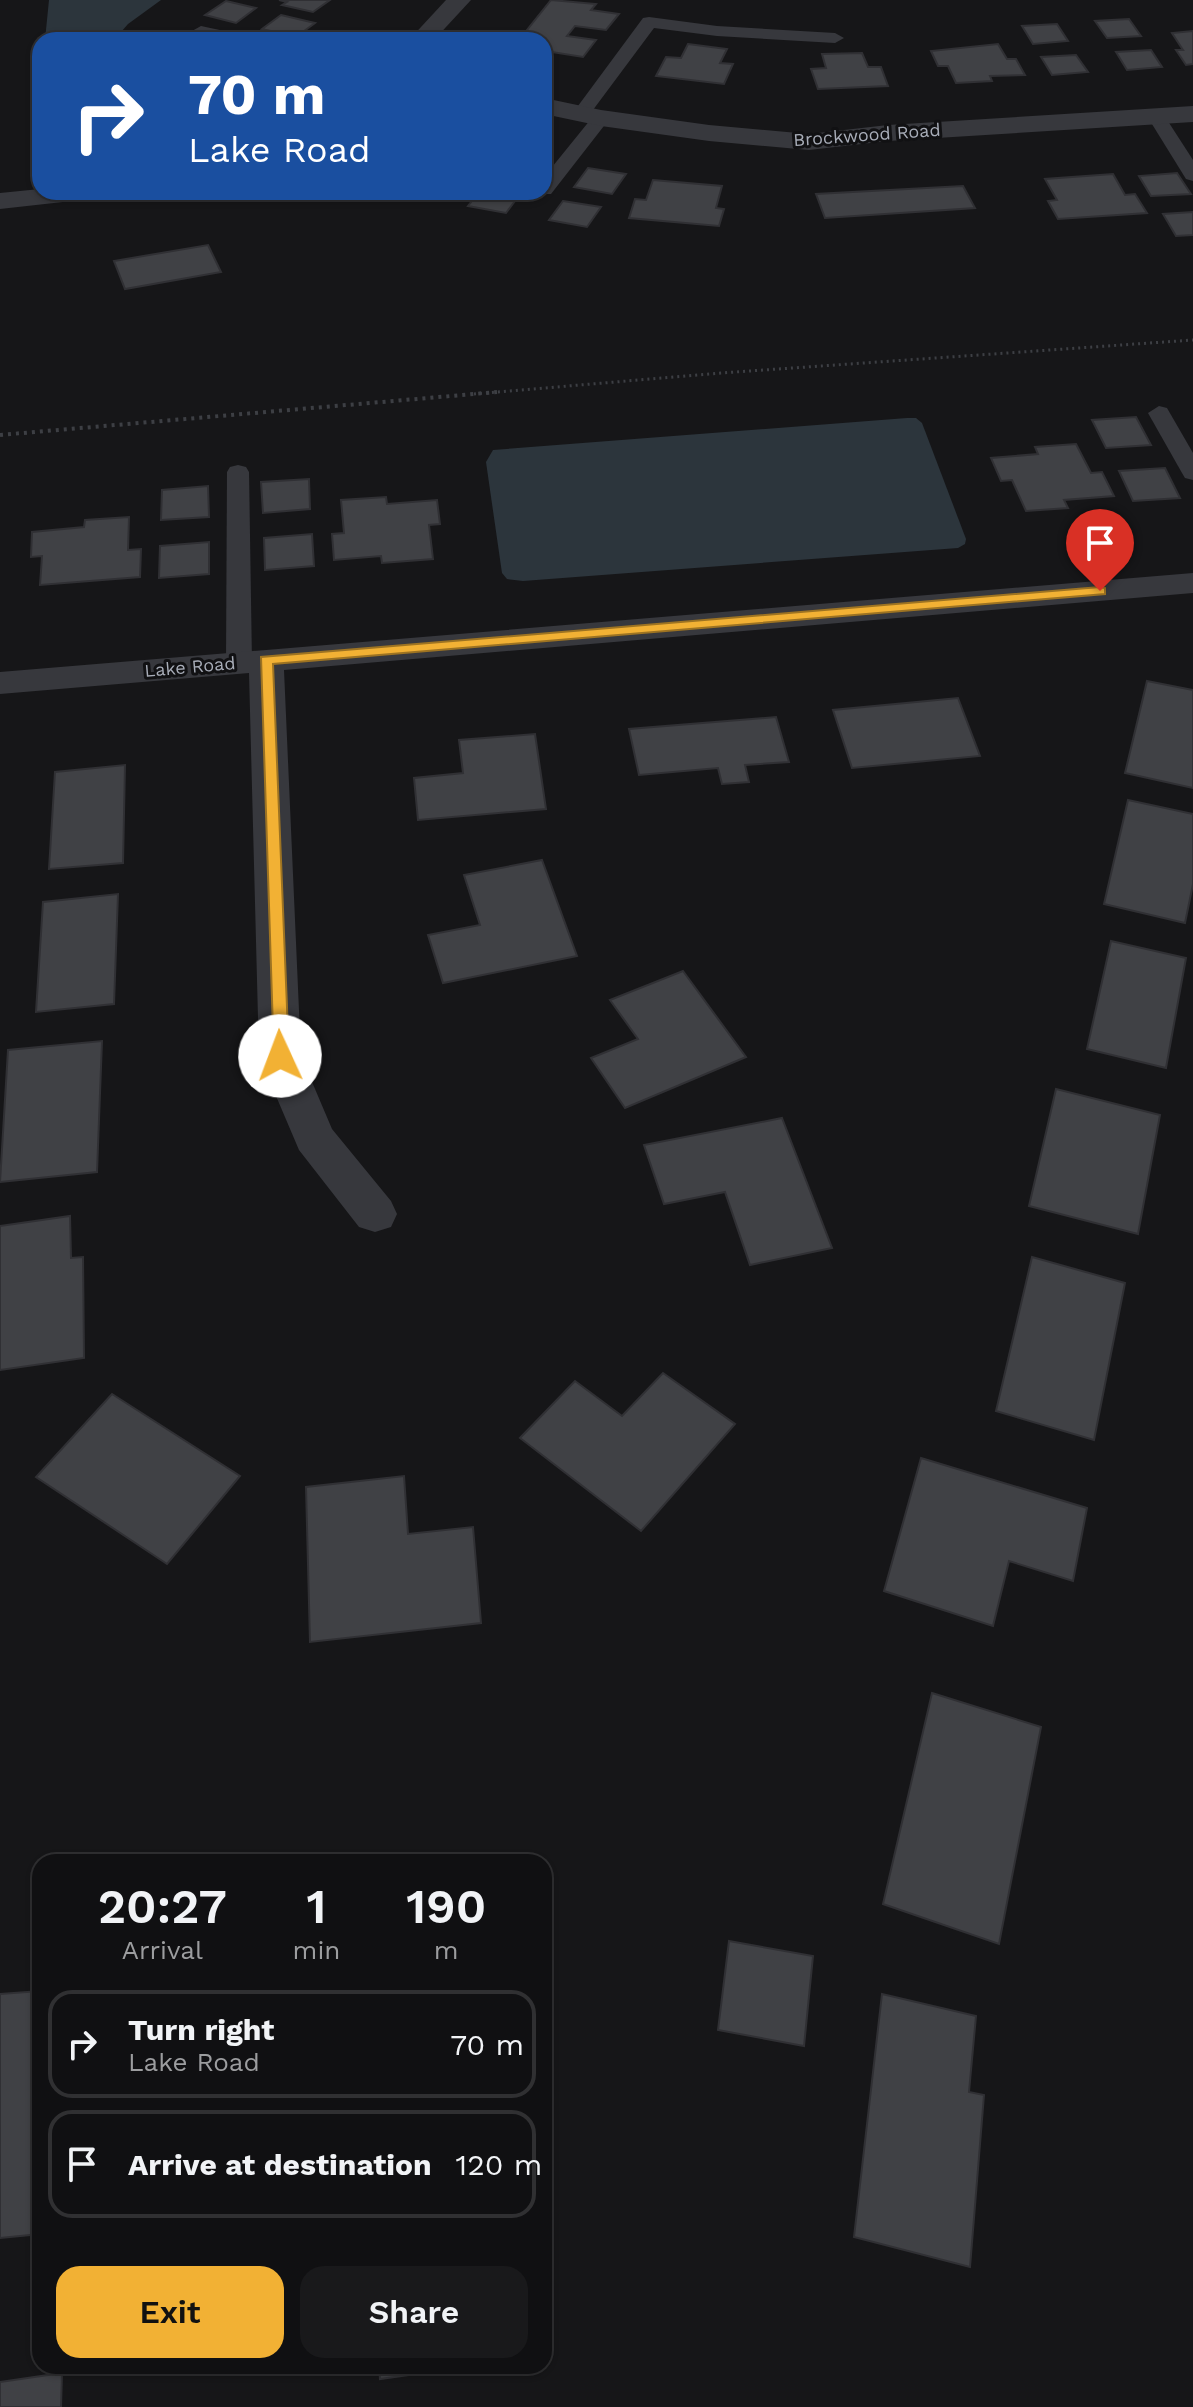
<!DOCTYPE html>
<html lang="en">
<head>
<meta charset="utf-8">
<style>
	body { margin:0; font-family:"Work Sans",sans-serif; background:#19191b; color:#f1f3f6; height:100vh; display:flex; flex-direction:column; font-size:30px; white-space:nowrap }
	* { box-sizing:border-box; margin:0 }
	p { font-size:26px; color:#9c9d9f }
	.icon { flex:none; width:44px; height:44px; fill:none; stroke:currentColor; stroke-width:2; stroke-linecap:round; stroke-linejoin:round }
	.map { position:relative; flex:1; overflow:hidden }
	.details { position:absolute; left:32px; top:1854px; width:520px; height:520px; display:flex; flex-direction:column; background:#101012; border-radius:24px; box-shadow:0 2px 6px #0004,0 0 0 2px #303032 }
	.details>* { flex:none }
	.top-card { position:absolute; left:32px; top:32px; width:520px; height:168px; border-radius:24px; box-shadow:0 2px 6px #0004,0 0 0 2px #303032; background:#1a4fa0; color:#fff; overflow:hidden }
	.pin { position:absolute; display:grid; place-items:center; width:68px; height:68px; color:#fff; margin:-82px -34px; border-radius:50% 50% 50% 0; rotate:-45deg; box-shadow:0 0 8px #0007 }
	.pin .icon { rotate:45deg }
	.me { position:absolute; width:88px; margin:-44px; rotate:358deg; stroke-linejoin:round; filter:drop-shadow(0 0 6px #0008) }
	.turn { display:flex; align-items:center; gap:28px; height:168px; padding:0 24px; font-size:36px }
	.turn .icon { width:104px; height:104px; stroke-width:2.5 }
	.turn b { display:block; font-size:56px; line-height:68px }
	.eta { display:flex; justify-content:space-evenly; align-items:center; height:136px; text-align:center }
	.eta b { font-size:48px; font-weight:600; line-height:56px }
	.primary-button { display:flex; gap:16px; margin-top:auto; padding:16px 24px }
	.primary-button a { flex:1; height:92px; border-radius:24px; background:#f2b134; color:#111; font-size:32px; font-weight:600; line-height:92px; text-align:center }
	.primary-button a+a { background:#19191b; color:#f1f3f6 }
	ul { padding:0; list-style:none }
	li { display:flex; align-items:center; gap:24px; height:108px; margin:0 16px 12px; padding:0 8px; border:4px solid #303032; border-radius:24px }
	li div { flex:1 }
	li b { display:block; font-size:30px }
	li em { font-style:normal }
	.map>svg:first-child { display:block }
	.water { fill:#2c353c }
	.building { fill:#404145; stroke:#303034; stroke-width:2 }
	.lines { fill:none; stroke-linecap:round; stroke-linejoin:round }
	.path-far1 { stroke:#3d3f44; stroke-width:3; stroke-dasharray:2 4; stroke-linecap:butt }
	.path { stroke:#3d3f44; stroke-width:4; stroke-dasharray:3 5; stroke-linecap:butt }
	.service { fill:#37383d; fill-rule:evenodd }
	.minor { fill:#37383d; fill-rule:evenodd }
	.route { fill:#f2b134; stroke:#9d7322; stroke-width:2 }
	.labels { text-anchor:middle; stroke-width:6; stroke-linejoin:round; paint-order:stroke }
	.far-street-label { font-size:18px; fill:#a8adb8; stroke:#111113 }
</style>
</head>
<body>
<div class="map">
<svg width="1193" height="2407" viewBox="0 0 1193 2407">
	<rect width="100%" height="100%" fill="#161618"/>
	<g class="water">
		<path d="M49,0h112l-33,24 -14,16h-69z"/>
		<path d="M907,418h9l6,5 44,116 -1,5 -7,4 -435,33 -16,-2 -5,-6 -16,-111 7,-12z"/>
	</g>
	<g class="building">
		<path d="M279,0h51l-17,12 -31,-7 5,-3z"/>
		<path d="M551,0l45,4 -5,6 28,4 -13,16 -31,-4 -8,10 29,4 -13,17 -31,-5 -8,5v-17h-25z"/>
		<path d="M226,1l30,7 -20,15 -31,-8z"/>
		<path d="M281,15l34,8 -19,14 -34,-8z"/>
		<path d="M1129,19l12,17 -34,2 -12,-17z"/>
		<path d="M1057,24l11,17 -35,3 -11,-18z"/>
		<path d="M1193,31v33l-7,1 -10,-15h7l-11,-17z"/>
		<path d="M688,44l39,5 -7,14 13,1 -9,20 -68,-8 10,-19 15,1z"/>
		<path d="M998,44l9,15h9l9,16 -35,1 2,5 -36,2 -8,-17h-10l-7,-15z"/>
		<path d="M1151,50l11,17 -35,3 -11,-18z"/>
		<path d="M862,53l6,14h13l7,19 -70,3 -7,-20 15,-1 -4,-14z"/>
		<path d="M1076,55l12,17 -36,3 -11,-18z"/>
		<path d="M588,168l38,6 -14,20 -38,-7z"/>
		<path d="M1177,173l14,21 -40,2 -12,-20z"/>
		<path d="M1113,174l12,21 10,-1 12,19 -89,6 -10,-18 9,-1 -12,-21z"/>
		<path d="M653,180l69,6 -6,22 8,1 -5,17 -90,-8 6,-19 11,1z"/>
		<path d="M963,186l12,22 -150,10 -9,-24z"/>
		<path d="M479,192h37l5,1 -15,20 -38,-7z"/>
		<path d="M563,201l38,6 -14,20 -38,-7z"/>
		<path d="M1193,212v23l-17,1 -13,-22z"/>
		<path d="M208,245l13,27 -96,17 -11,-28z"/>
		<path d="M1136,417l15,28 -45,3 -14,-28z"/>
		<path d="M1076,444l15,29 11,-1 12,24 -50,4 4,8 -42,3 -14,-31 -11,1 -10,-23 47,-4 -3,-7z"/>
		<path d="M1165,468l15,30 -47,3 -14,-30z"/>
		<path d="M309,479l1,30 -47,4 -2,-31z"/>
		<path d="M208,486l1,31 -48,3 1,-30z"/>
		<path d="M386,497l1,7 50,-4 3,24 -11,1 4,34 -51,4 -1,-7 -47,4 -2,-26 12,-1 -3,-33z"/>
		<path d="M129,517l-1,33 13,-1 -1,28 -100,8 2,-29 -11,1 1,-25 52,-5 1,-7z"/>
		<path d="M312,534l2,32 -49,4 -1,-32z"/>
		<path d="M209,542v32l-50,4 1,-32z"/>
		<path d="M1147,681l46,9v98l-68,-15z"/>
		<path d="M958,698l22,58 -128,12 -19,-58z"/>
		<path d="M776,717l13,45 -44,3 4,17 -27,2 -4,-16 -79,7 -10,-46z"/>
		<path d="M535,734l11,75 -128,11 -4,-42 49,-5 -4,-33z"/>
		<path d="M125,765l-2,98 -74,6 6,-97z"/>
		<path d="M1128,800l65,14v70l-8,39 -81,-19z"/>
		<path d="M542,860l35,96 -134,27 -15,-48 52,-10 -16,-50z"/>
		<path d="M118,894l-4,110 -78,8 7,-110z"/>
		<path d="M1111,941l75,17 -20,110 -79,-19z"/>
		<path d="M683,971l63,86 -121,51 -34,-50 47,-19 -28,-39z"/>
		<path d="M102,1041l-5,131 -97,10 8,-132z"/>
		<path d="M1056,1089l104,26 -22,119 -109,-28z"/>
		<path d="M782,1118l50,130 -82,17 -25,-73 -61,12 -20,-59z"/>
		<path d="M70,1216l1,42 12,-1 1,101 -84,12v-144z"/>
		<path d="M1032,1257l93,26 -31,157 -98,-29z"/>
		<path d="M663,1373l72,51 -94,107 -121,-93 55,-57 47,35z"/>
		<path d="M112,1394l128,82 -73,88 -131,-87z"/>
		<path d="M921,1458l166,50 -14,73 -64,-20 -16,65 -109,-35z"/>
		<path d="M404,1476l4,58 65,-7 8,96 -171,19 -4,-155z"/>
		<path d="M932,1693l109,34 -42,217 -116,-40z"/>
		<path d="M729,1941l84,15 -9,90 -86,-16z"/>
		<path d="M40,1991v243l-40,4v-244z"/>
		<path d="M882,1994l94,22 -7,76 15,3 -14,172 -116,-30z"/>
		<path d="M379,2366h80v2l-79,11z"/>
		<path d="M62,2373l-1,34h-61v-25z"/>
	</g>
	<g class="lines">
		<path class="path-far1" d="M474,394l247,-21 472,-33"/>
		<path class="path" d="M0,435l497,-43"/>
		<g class="service">
			<path d="M649,17l68,9 118,7 9,5 -9,5 -118,-7 -63,-8 -67,90h-12l-3,-4 3,-4 68,-92z"/>
			<path d="M201,26l47,10 3,4h-33l-23,-5 -3,-4z"/>
			<path d="M1156,110l6,2 31,48v21l-7,-2 -39,-63z"/>
			<path d="M601,112l9,6 -3,4 -56,72h-14l-1,-2h8v-15l51,-63z"/>
			<path d="M1159,406l8,2 26,45v27l-8,-2 -3,-5 -34,-60z"/>
			<path d="M238,465l8,2 3,5 3,191 -4,6h-18l-4,-6 1,-191 3,-5z"/>
		</g>
		<g class="minor">
			<path d="M446,0h25l-37,40h-25z"/>
			<path d="M544,98l57,12 108,15 100,9 79,-9 305,-19v16l-305,19 -79,9 -100,-9 -108,-15 -57,-12z"/>
			<path d="M40,189v3h54l-4,6 -9,2 -81,9v-16z"/>
			<path d="M1193,573v20l-909,77 17,386 31,73 59,72 6,13 -6,13 -16,5 -16,-5 -60,-77 -40,-94 -10,-383 -249,21v-22z"/>
		</g>
	</g>
	<path class="route" d="M1100,587l5,1v6l-832,70 16,392 -3,5h-12l-13,-404z"/>
	<g class="labels">
		<g class="far-street-label">
			<text transform="translate(867 135) rotate(-4)" y="6">Brockwood Road</text>
			<text transform="translate(190 667) rotate(-5)" y="6">Lake Road</text>
		</g>
	</g>
</svg>
<div class="pin" style="left:1100px;top:591px;background:#d93025"><svg class="icon" aria-label="arrive" viewBox="0 0 24 24"><path d="M6 21V4h12l-3 4 3 4H6"/></svg></div>
<svg class="me" style="left:280px;top:1056px" viewBox="-20 -20 40 40"><circle r="19" fill="#fff"/><path d="M0-13L10 11 0 6-10 11z" fill="#f2b134"/></svg>
<div class="top-card">
<div class="turn"><svg class="icon" aria-label="right" viewBox="0 0 24 24"><path d="M7 20v-9h11M14 6l5 5-5 5"/></svg><div><b>70 m</b>Lake Road</div></div>
</div>
<section class="details">
<div class="eta">
<div><b>20:27</b><p>Arrival</p></div>
<div><b>1</b><p>min</p></div>
<div><b>190</b><p>m</p></div>
</div>
<ul>
<li><svg class="icon" aria-label="right" viewBox="0 0 24 24"><path d="M7 20v-9h11M14 6l5 5-5 5"/></svg><div><b>Turn right</b><p>Lake Road</p></div><em>70 m</em></li>
<li><svg class="icon" aria-label="arrive" viewBox="0 0 24 24"><path d="M6 21V4h12l-3 4 3 4H6"/></svg><div><b>Arrive at destination</b></div><em>120 m</em></li>
</ul>
<div class="primary-button"><a>Exit</a><a>Share</a></div>
</section>
</div>
</body>
</html>
